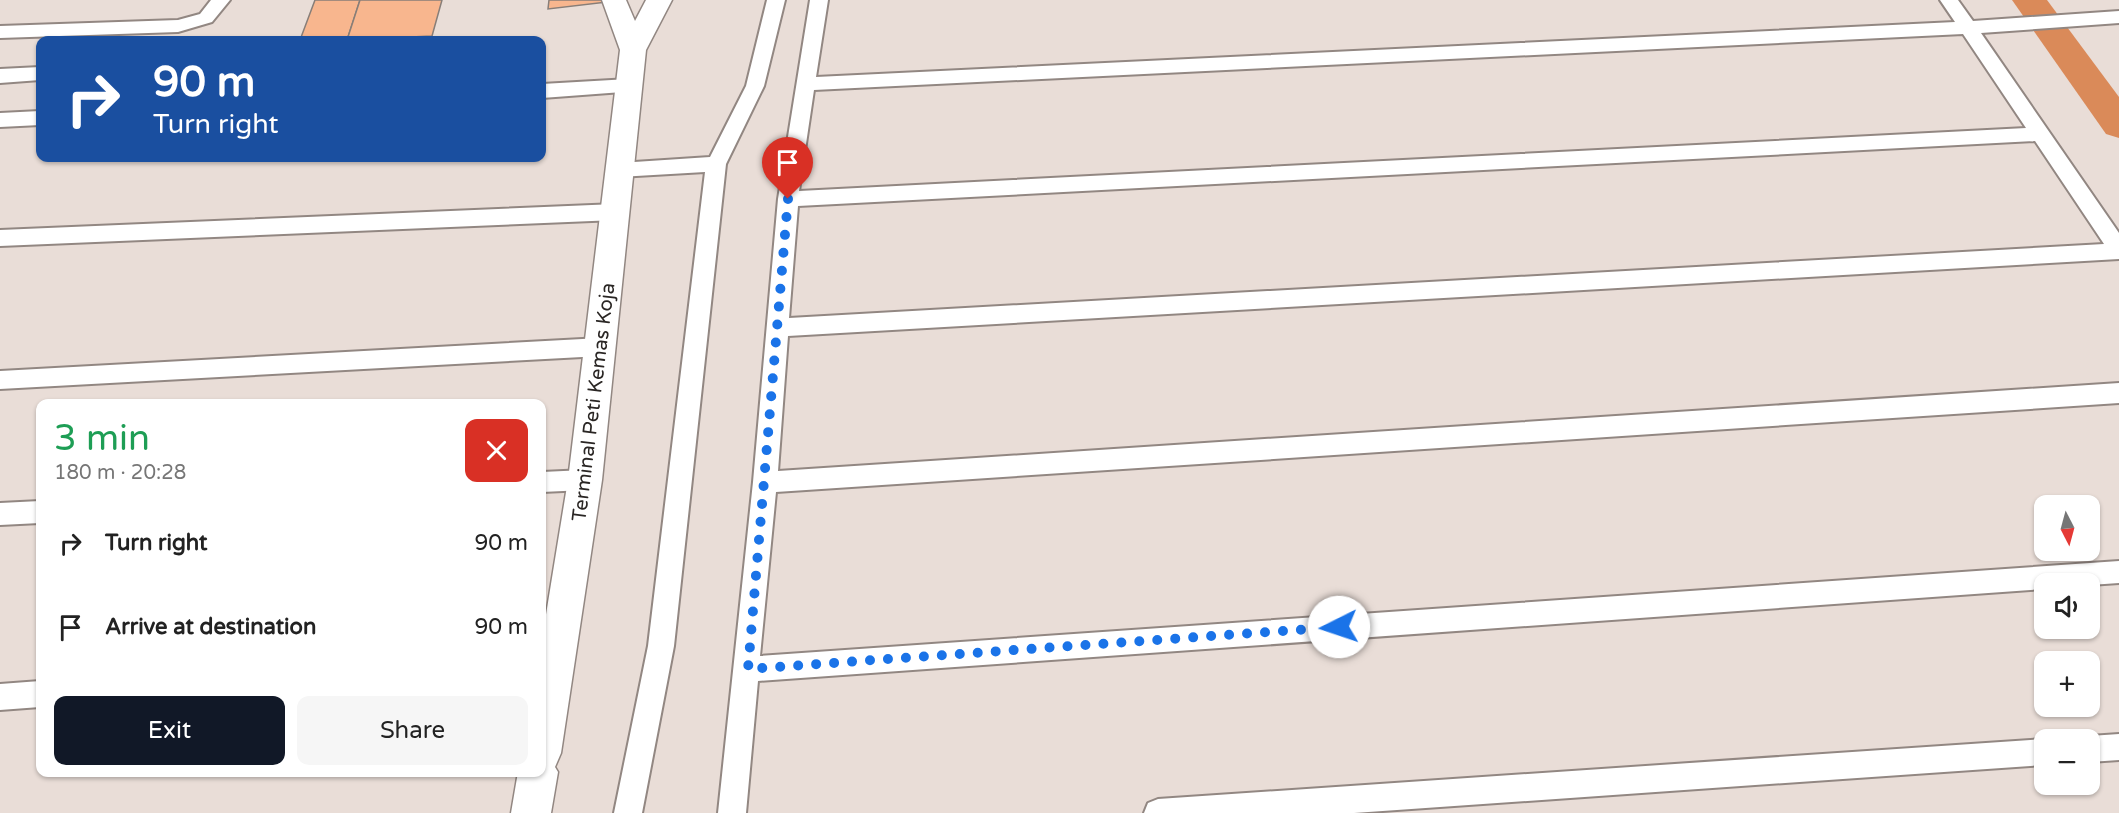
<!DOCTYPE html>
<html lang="en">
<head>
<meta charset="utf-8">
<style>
	body { margin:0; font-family:"Varela Round",sans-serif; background:#f6f6f6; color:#222; height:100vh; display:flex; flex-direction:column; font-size:22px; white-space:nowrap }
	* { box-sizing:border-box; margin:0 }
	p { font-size:20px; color:#767676 }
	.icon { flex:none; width:33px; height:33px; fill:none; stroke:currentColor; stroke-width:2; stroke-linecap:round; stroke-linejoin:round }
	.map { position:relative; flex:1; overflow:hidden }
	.side { position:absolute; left:36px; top:399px; width:510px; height:378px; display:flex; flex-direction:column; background:#fff; border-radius:12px; box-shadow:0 2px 4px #0004 }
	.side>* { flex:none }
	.banner { position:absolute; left:36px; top:36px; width:510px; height:126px; border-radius:12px; box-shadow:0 2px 4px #0004; background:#1a4fa0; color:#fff; overflow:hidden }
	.needle { width:39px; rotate:174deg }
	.fabs { position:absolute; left:2034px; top:495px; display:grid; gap:12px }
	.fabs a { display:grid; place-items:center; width:66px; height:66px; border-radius:12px; background:#fff; box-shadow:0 2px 4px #0004; font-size:30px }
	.pin { position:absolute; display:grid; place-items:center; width:51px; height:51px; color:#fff; margin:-62px -26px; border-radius:50% 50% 50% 0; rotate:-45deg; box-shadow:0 0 6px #0007 }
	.pin .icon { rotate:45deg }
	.me { position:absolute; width:66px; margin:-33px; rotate:266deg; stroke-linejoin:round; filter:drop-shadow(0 0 4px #0008) }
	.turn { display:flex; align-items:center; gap:21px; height:126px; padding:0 18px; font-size:27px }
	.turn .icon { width:78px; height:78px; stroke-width:2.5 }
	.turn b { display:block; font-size:42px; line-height:51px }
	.round { display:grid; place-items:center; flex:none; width:63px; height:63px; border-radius:12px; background:#f6f6f6 }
	.head { display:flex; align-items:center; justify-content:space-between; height:102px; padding:0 18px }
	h1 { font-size:36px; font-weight:600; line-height:45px; color:#1e9e55 }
	.primary-button { display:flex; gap:12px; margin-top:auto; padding:12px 18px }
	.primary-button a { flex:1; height:69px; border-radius:12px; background:#111827; color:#fff; font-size:24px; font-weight:600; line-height:69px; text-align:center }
	.primary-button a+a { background:#f6f6f6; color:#222 }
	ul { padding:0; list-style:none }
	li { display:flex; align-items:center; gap:18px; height:84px; padding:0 18px }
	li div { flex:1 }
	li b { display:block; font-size:22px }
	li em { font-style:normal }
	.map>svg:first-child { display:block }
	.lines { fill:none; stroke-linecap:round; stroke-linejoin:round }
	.canal { fill:#da8a59; fill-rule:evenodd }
	.building { fill:#f8b68e; stroke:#887e78; stroke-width:1.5 }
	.lane-casing { stroke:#928782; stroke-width:4 }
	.street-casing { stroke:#928782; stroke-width:3 }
	.lane { fill:#fff; fill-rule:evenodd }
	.street { fill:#fff; fill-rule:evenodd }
	.route { stroke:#1a73e8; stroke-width:10; stroke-dasharray:0 18 }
	.labels { text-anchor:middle; stroke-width:4.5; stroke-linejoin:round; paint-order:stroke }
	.street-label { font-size:20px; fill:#2a2624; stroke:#fff }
</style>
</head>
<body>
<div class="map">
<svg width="2119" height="813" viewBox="0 0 2119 813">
	<rect width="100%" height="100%" fill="#e9ddd7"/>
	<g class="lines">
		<path class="canal" d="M2012,0h35l72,97v41l-13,-4z"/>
	</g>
	<g class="building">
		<path d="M315,0h45l-13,40h-47z"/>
		<path d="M360,0h82l-10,36 -85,4z"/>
		<path d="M549,0h75l-76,9z"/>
	</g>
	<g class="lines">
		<defs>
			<g id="lane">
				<path d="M211,0h19l-18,22 -34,10 -178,6v-12l178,-6 22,-6z"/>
				<path d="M767,0h18l-21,86 -38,78 -52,482 -32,167h-28l34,-167 57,-474 -86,5 -7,-2 -3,-5 3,-5 7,-2 91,-6 36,-71z"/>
				<path d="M810,0h18l-12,77 1139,-55 -15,-22h18l15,21 146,-10v12l-138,10 138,200v26l-1331,77 -10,135 1341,-88v20l-1343,89 -16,164 1359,-95v22l-29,2v-1h-46v5l-1286,92 -12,132h-28l35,-331 25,-283zM1963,34l63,94 -1227,63 15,-101zM2035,141l69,103 -1315,74 9,-112z"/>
				<path d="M40,67v13l-40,3v-14z"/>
				<path d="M629,79l7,2 2,5 -2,5 -94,7v-14z"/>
				<path d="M40,111v14l-40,2v-14z"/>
				<path d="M616,204l7,2 3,6 -3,6 -7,2 -616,26v-16z"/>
				<path d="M601,338l8,3 3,6 -3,6 -8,3 -601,33v-18z"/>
				<path d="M585,470l8,3 4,7 -4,7 -8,3 -43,2v-20z"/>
				<path d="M40,501v22l-40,2v-22z"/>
				<path d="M40,681v26l-40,3v-26z"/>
				<path d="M2119,734v26l-29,2v-22h-9l9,-4z"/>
				<path d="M2044,739l2,1 -2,25 -690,48h-210l4,-10 10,-4z"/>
			</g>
			<path id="street" d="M602,0h24l9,21 11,-21h26l-26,50 -44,430 -41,273 -6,14 3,5 -7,41h-40l7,-41h24v-133l26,-159 52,-430z"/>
		</defs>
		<use href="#lane" class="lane-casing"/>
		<use href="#street" class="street-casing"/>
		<use href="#lane" class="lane"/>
		<use href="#street" class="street"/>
	</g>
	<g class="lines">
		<path class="route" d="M788,199l-40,470 591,-42"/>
	</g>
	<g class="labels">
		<g class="street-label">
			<text transform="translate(593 402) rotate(-83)" y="7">Terminal Peti Kemas Koja</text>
		</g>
	</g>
</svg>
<div class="fabs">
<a><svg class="needle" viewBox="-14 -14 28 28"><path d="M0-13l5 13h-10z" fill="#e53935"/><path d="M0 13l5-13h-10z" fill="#767676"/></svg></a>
<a><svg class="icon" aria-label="sound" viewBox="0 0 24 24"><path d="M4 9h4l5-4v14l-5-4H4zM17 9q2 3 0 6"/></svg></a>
<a>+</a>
<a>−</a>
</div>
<div class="pin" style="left:788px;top:199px;background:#d93025"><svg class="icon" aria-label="arrive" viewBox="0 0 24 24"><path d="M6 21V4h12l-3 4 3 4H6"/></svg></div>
<svg class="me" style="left:1339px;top:627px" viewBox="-20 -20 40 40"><circle r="19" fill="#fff"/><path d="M0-13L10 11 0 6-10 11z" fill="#1a73e8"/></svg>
<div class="banner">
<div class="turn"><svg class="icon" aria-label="right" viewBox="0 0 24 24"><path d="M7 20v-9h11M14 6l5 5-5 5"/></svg><div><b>90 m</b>Turn right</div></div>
</div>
<section class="side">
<div class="head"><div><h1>3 min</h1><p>180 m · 20:28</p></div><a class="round" style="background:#d93025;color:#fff"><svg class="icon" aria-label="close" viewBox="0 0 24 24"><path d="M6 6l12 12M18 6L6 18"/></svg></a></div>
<ul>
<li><svg class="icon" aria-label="right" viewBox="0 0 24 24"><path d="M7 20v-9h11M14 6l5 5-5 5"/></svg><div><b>Turn right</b></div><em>90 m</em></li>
<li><svg class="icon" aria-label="arrive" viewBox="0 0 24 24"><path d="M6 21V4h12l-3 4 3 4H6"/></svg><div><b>Arrive at destination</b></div><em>90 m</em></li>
</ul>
<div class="primary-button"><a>Exit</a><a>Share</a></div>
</section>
</div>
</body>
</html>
